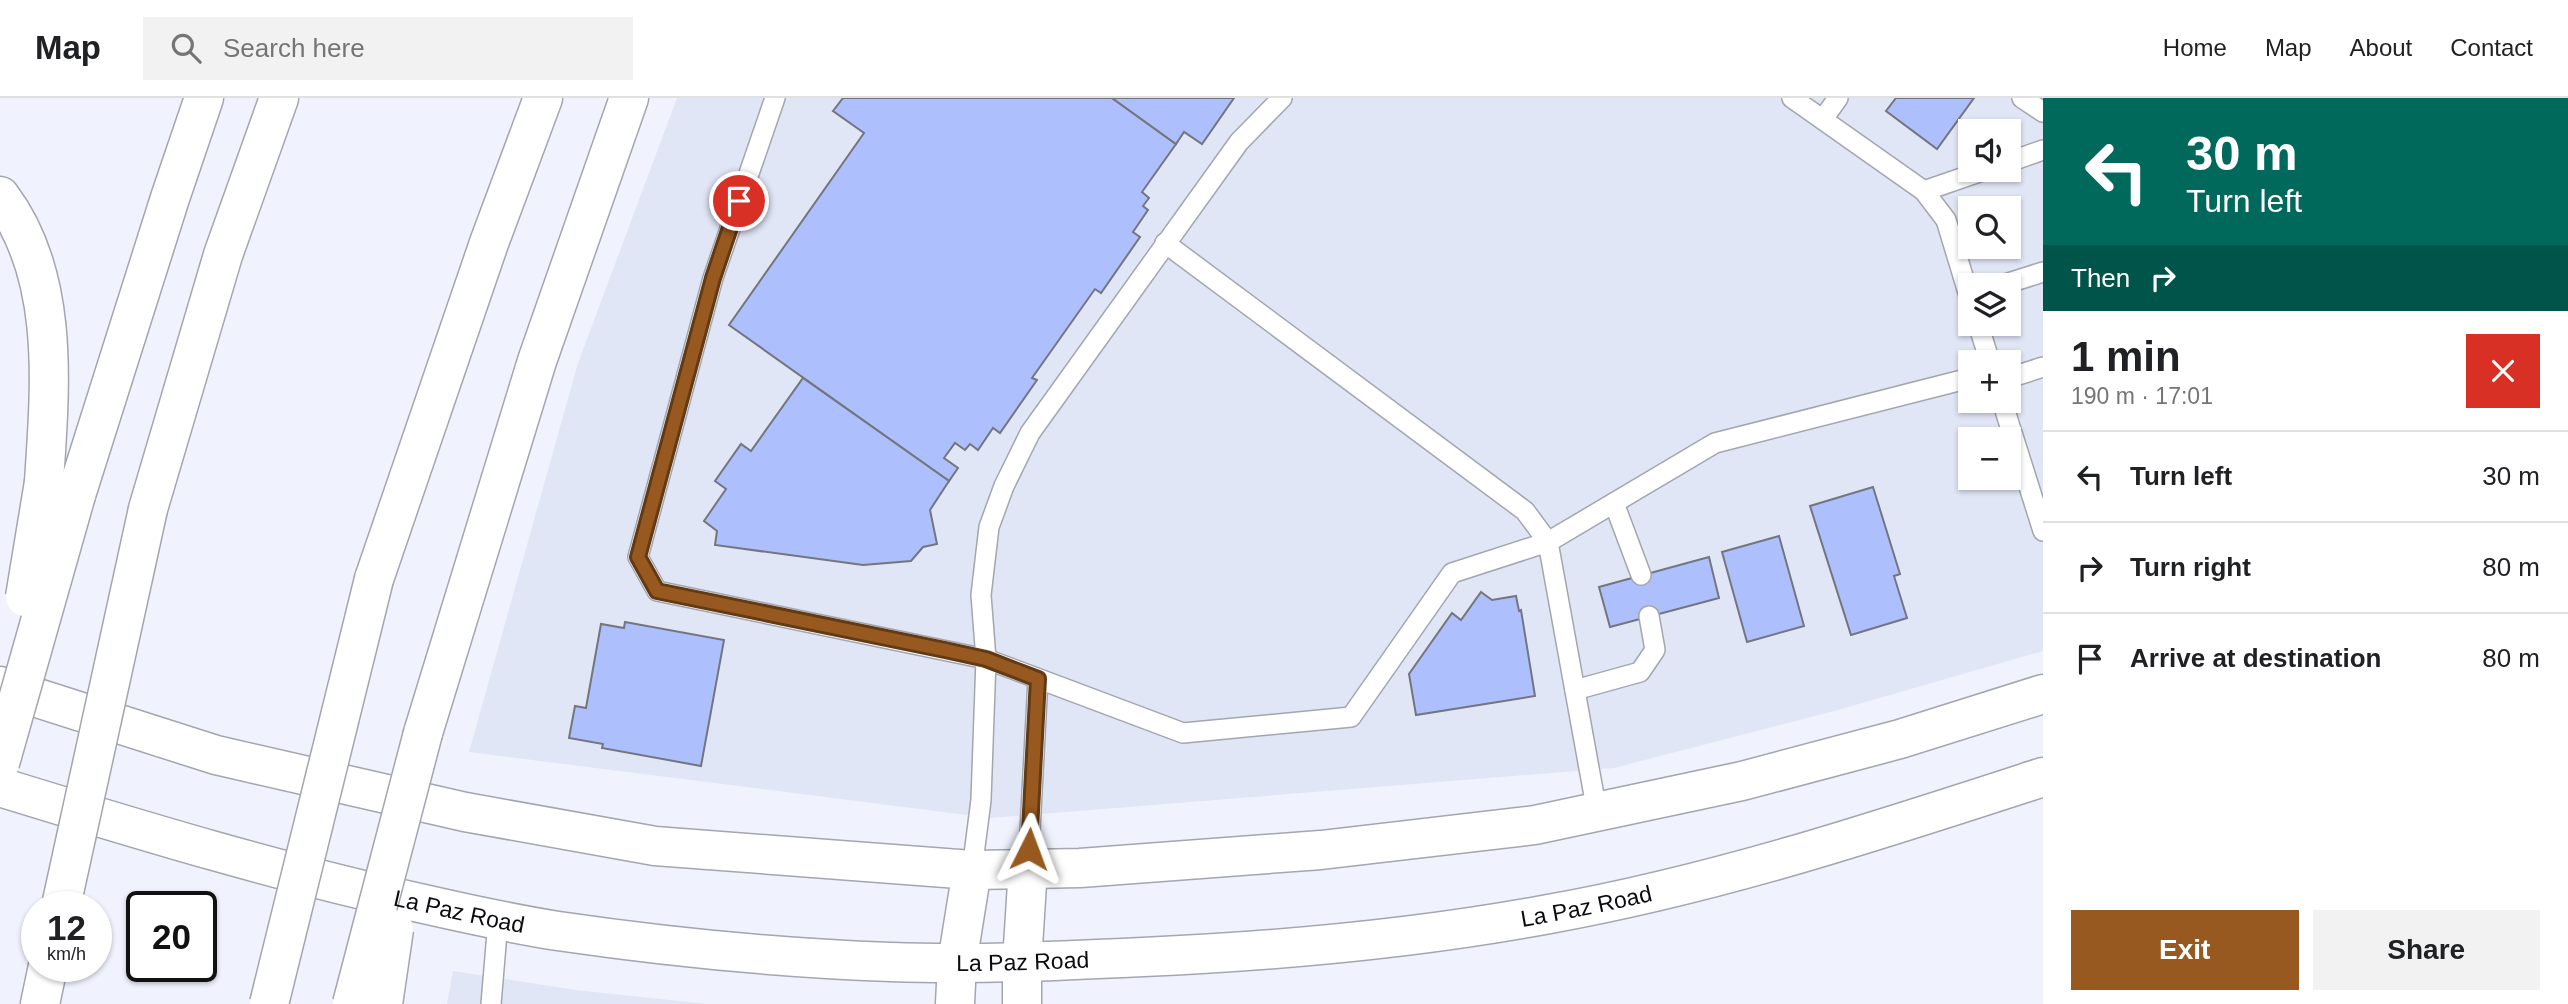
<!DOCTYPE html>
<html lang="en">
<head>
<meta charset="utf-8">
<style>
	body { margin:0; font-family:Arial,sans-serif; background:#f2f2f2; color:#202124; height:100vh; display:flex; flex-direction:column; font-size:26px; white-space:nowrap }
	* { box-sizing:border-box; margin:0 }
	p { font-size:23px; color:#757577 }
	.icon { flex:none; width:38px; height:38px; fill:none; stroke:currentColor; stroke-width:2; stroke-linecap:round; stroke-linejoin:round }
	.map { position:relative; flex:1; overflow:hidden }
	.drawer { display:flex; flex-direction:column; background:#fff; width:525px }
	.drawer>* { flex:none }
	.guide { background:#00695c; color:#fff; overflow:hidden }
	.tools { position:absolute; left:1958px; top:21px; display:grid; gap:14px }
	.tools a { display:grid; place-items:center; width:63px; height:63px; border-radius:0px; background:#fff; box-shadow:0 2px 5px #0004; font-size:35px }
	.speed { position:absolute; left:21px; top:793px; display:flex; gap:14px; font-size:35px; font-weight:700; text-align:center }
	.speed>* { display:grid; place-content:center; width:91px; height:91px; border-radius:50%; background:#fff; box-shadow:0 2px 5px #0004; line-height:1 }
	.speed small { font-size:18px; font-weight:400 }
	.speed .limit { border:4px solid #111; border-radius:10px; background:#fff; color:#111 }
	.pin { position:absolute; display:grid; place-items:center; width:60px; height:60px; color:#fff; margin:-30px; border:4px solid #fff; border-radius:50%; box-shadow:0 2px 7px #0007 }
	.me { position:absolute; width:77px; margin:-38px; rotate:3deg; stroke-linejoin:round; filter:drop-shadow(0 0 5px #0008) }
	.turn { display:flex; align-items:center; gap:24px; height:147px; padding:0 28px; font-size:32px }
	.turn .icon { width:91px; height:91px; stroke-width:2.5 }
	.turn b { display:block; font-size:49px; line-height:60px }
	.then { display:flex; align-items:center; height:66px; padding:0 28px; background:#0003; gap:14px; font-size:26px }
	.round { display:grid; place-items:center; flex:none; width:74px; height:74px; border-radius:0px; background:#f2f2f2 }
	.head { display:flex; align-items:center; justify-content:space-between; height:119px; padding:0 28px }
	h1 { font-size:42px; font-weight:800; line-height:52px }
	.primary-button { display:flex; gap:14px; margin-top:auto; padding:14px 28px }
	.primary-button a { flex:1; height:80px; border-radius:0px; background:#97591f; color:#fff; font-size:28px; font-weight:800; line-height:80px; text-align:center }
	.primary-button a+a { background:#f2f2f2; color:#202124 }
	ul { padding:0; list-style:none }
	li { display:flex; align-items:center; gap:21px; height:91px; padding:0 28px; border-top:2px solid #e0e0e0 }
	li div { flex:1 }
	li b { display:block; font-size:26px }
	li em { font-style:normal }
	header { display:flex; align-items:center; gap:42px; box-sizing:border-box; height:98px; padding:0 35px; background:#fff; border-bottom:2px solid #e0e0e0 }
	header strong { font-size:33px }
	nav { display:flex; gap:38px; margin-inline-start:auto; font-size:24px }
	.search { width:490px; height:63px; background:#f2f2f2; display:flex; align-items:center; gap:18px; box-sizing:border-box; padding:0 24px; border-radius:0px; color:#757577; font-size:26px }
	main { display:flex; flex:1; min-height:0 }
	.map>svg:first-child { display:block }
	.built { fill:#e1e6f7; fill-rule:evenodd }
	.building { fill:#adbffd; stroke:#73767e; stroke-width:2 }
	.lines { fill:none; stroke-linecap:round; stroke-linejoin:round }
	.service-casing { stroke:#a3a6af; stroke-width:22 }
	.primary-casing { stroke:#a3a6af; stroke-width:41 }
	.motorway-casing { stroke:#a3a6af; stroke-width:41 }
	.service { stroke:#fff; stroke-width:19 }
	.primary { stroke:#fff; stroke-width:38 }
	.motorway { stroke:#fff; stroke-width:38 }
	.motorway-bridge-casing { stroke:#a3a6af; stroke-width:41; stroke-linecap:butt }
	.motorway-bridge { stroke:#fff; stroke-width:38 }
	.route-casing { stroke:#623a14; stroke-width:18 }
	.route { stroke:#97591f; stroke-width:12 }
	.labels { text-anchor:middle; stroke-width:6; stroke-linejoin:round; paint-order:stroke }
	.street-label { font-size:23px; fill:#0b0c0f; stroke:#f0f3fd }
</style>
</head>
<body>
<header>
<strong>Map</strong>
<div class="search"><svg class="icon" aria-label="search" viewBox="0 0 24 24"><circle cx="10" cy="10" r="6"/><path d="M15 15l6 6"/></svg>Search here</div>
<nav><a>Home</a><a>Map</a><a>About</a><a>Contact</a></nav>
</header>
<main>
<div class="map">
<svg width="2043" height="906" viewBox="0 0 2043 906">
	<rect width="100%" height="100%" fill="#f0f3fd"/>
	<g class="built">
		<path d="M677,0h1366v553l-205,59 -224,58 -624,50 -521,-66 109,-389zM1970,33h39v39h-39zM1970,110h39v39h-39zM1970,187h39v39h-39zM1970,264h39v39h-39zM1970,341h39v39h-39z"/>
		<path d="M453,873l123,19 131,14h-260z"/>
	</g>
	<g class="building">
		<path d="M843,0h269l64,46 -34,48 7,6 -6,8 5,4 -15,22 7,5 -39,56 -6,-4 -63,89 5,2 -37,53 -7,-5 -15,22 -8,-6 -5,6 -10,-7 -11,15 14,10 -9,13 -220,-156 135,-192 -31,-22z"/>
		<path d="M1112,0h122l-32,46 -18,-12 -8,12z"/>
		<path d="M1896,0h78l-37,51 -51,-38z"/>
		<path d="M803,280l146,103 -19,29 7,34 -14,3 -12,14 -48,4 -148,-20 2,-14 -13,-10 22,-32 -11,-8 26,-37 10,7z"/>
		<path d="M1873,389l27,87 -6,2 13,42 -56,17 -41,-129z"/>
		<path d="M1779,438l25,90 -57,16 -25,-90z"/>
		<path d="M1709,459l10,41 -109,29 -11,-40z"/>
		<path d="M1481,494l11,8 24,-4 3,15 2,-1 14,86 -119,19 -7,-41 43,-61 9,7z"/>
		<path d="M625,524l99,18 -23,126 -99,-18 1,-4 -34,-6 6,-32 11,2 15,-84 23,4z"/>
	</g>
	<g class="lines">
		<defs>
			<g id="service">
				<path d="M775,0l-62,180 -75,279 19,34 329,68 197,74 168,-16 101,-144 96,-31 167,-99 255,-65"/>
				<path d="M1792,0l132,93 22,29 24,79"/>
				<path d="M2022,0l21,14"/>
				<path d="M1823,21l15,-21"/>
				<path d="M2009,64l34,-12"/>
				<path d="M1924,93l61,-21"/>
				<path d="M1165,145l360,268 23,31 49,270"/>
				<path d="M2002,187l41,-13"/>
				<path d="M1978,226l12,38"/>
				<path d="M2009,280l34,-11"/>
				<path d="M2002,303l41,130"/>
				<path d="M1614,405l27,72"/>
				<path d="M1575,592l65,-18 15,-22 -6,-34"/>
				<path d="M1028,770l10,-189"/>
				<path d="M972,772l9,-70 5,-141 -5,-64 8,-68 15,-41 26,-53 209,-291 43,-44"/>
				<path d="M491,906l7,-83"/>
			</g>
			<g id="primary">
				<path d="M0,588l216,69 249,57 190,34 317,24 108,-2 241,-18 214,-25 207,-44 158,-42 143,-45"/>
				<path id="s1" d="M0,689c140,43 281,86 424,117 44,10 89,20 134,27 110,16 222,27 333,31 84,3 168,-1 252,-5 135,-6 272,-18 406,-43 168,-30 331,-84 494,-137"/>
			</g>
			<g id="motorway">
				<path d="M0,98c61,80 50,192 44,286"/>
				<path d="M76,397l94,-297 34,-100"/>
				<path d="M148,411l75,-254 56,-157"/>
				<path d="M374,481l115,-336 54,-145"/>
				<path d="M423,635l114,-372 92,-263"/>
				<path d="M40,906l8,-38"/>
				<path d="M955,906l2,-41 15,-93"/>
				<path d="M1022,906v-42l6,-94"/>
			</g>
		</defs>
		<use href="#service" class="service-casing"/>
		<use href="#primary" class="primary-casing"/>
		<use href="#motorway" class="motorway-casing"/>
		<use href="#service" class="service"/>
		<use href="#primary" class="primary"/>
		<use href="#motorway" class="motorway"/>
		<defs>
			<g id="motorway-bridge">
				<path d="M25,499l19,-115"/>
				<path d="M0,665l76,-268"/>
				<path d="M61,808l87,-397"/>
				<path d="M269,906l105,-425"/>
				<path d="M352,906l71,-271"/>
				<path d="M383,906l11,-75"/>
			</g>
		</defs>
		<use href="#motorway-bridge" class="motorway-bridge-casing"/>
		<use href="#motorway-bridge" class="motorway-bridge"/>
	</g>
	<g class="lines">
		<defs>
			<path id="route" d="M739,103l-26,77 -75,279 19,34 288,59 41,9 52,20 -9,170"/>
		</defs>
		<use href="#route" class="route-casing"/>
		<use href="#route" class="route"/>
	</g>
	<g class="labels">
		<g class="street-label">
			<text dy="8" stroke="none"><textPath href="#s1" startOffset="1610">La Paz Road</textPath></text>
			<text dy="8" stroke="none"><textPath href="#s1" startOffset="476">La Paz Road</textPath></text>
			<text dy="8" stroke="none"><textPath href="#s1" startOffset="1043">La Paz Road</textPath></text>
		</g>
	</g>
</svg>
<div class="tools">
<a><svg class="icon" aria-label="sound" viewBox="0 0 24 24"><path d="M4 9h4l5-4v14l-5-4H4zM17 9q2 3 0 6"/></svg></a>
<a><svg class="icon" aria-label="search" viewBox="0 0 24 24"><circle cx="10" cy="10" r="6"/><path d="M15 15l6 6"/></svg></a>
<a><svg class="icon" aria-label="layers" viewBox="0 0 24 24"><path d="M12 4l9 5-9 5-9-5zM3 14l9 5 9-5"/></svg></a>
<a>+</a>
<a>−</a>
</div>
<div class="speed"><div>12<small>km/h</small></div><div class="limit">20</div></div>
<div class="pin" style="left:739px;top:103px;background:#d93025"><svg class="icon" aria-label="arrive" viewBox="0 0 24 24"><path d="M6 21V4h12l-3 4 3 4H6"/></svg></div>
<svg class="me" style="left:1029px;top:751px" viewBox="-20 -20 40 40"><path d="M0-17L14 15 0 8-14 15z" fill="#97591f" stroke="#fff" stroke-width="4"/></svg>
</div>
<section class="drawer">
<div class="guide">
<div class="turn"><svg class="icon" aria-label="left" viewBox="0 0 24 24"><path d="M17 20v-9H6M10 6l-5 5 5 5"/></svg><div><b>30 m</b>Turn left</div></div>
<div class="then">Then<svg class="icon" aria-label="right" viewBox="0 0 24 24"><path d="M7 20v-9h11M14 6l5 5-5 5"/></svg></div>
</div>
<div class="head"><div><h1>1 min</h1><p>190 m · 17:01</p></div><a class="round" style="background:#d93025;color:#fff"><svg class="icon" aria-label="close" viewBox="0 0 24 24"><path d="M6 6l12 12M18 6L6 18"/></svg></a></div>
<ul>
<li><svg class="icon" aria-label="left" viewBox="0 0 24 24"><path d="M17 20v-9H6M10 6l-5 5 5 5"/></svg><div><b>Turn left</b></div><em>30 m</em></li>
<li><svg class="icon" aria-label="right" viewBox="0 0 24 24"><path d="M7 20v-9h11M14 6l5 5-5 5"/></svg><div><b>Turn right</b></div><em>80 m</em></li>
<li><svg class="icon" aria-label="arrive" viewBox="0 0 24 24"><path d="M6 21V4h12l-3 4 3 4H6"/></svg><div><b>Arrive at destination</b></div><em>80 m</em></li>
</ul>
<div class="primary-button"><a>Exit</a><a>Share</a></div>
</section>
</main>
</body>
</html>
